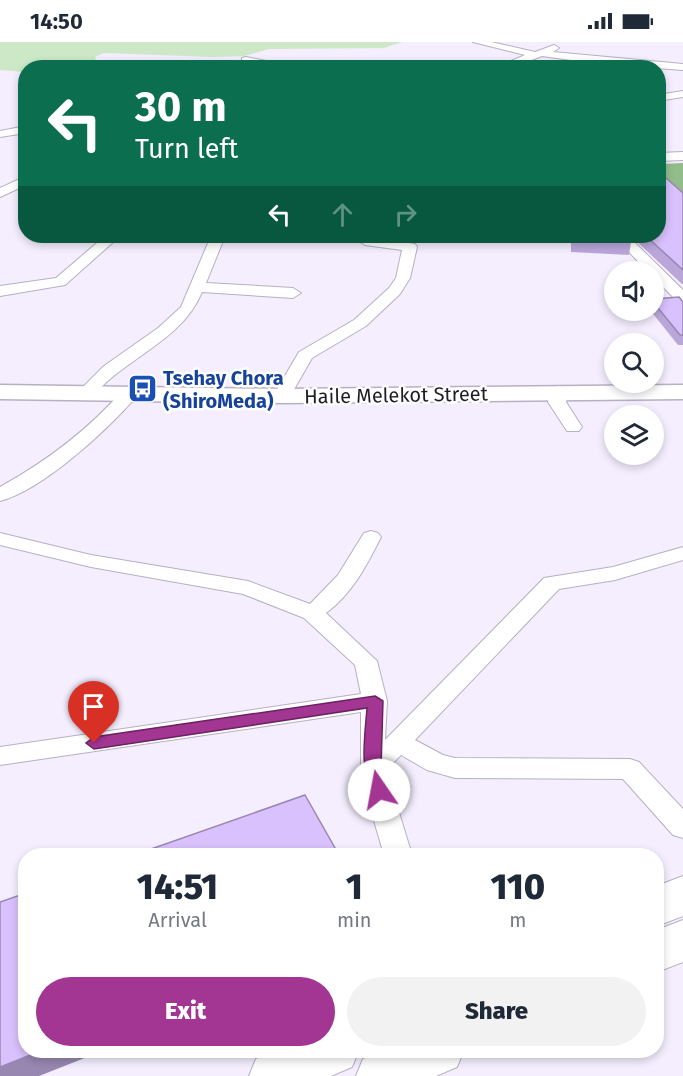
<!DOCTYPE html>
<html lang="en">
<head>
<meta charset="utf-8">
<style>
	body { margin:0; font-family:"Fira Sans",sans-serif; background:#f2f2f3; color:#1f2937; height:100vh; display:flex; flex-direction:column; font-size:22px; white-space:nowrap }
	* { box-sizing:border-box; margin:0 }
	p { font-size:20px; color:#747a83 }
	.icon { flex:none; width:33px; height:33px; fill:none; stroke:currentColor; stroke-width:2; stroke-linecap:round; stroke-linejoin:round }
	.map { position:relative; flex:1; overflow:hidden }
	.panel { position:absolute; left:18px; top:806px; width:646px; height:210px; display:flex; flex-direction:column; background:#fff; border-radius:24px; box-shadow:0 3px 9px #0003 }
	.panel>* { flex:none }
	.guide { position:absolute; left:18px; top:18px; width:648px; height:183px; border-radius:24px; box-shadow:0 3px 9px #0003; background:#0b6e4f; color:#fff; overflow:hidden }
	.controls { position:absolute; left:604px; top:219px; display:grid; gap:12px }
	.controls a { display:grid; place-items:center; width:60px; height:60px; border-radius:50%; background:#fff; box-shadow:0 3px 9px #0003; font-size:30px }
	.pin { position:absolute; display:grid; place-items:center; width:51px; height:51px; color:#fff; margin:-62px -26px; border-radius:50% 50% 50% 0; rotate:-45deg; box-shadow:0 0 6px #0007 }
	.pin .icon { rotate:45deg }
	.me { position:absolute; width:66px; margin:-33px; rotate:348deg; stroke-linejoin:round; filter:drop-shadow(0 0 4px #0008) }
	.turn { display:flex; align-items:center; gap:21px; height:126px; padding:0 18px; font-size:27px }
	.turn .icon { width:78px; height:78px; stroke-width:2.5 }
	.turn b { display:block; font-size:42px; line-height:51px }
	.lanes { display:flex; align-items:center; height:57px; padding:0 18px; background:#0003; justify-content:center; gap:30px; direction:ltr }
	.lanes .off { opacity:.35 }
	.eta { display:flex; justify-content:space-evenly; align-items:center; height:102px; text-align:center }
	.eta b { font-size:36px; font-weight:800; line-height:42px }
	.action { display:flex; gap:12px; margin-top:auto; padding:12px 18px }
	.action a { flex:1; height:69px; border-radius:36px; background:#a33593; color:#fff; font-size:24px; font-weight:800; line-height:69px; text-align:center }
	.action a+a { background:#f2f2f3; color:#1f2937 }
	.status { display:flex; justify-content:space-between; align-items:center; height:42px; padding:0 30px; background:#fff; direction:ltr }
	.status svg { height:16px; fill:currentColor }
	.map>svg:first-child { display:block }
	.green { fill:#cce8c6 }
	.forest { fill:#92bd8b }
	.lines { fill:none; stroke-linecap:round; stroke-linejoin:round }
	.minor-casing { stroke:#b7b0c2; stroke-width:2 }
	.secondary-casing { stroke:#b7b0c2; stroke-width:3 }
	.primary-casing { stroke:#b7b0c2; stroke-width:2 }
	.minor { fill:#fff; fill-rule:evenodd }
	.secondary { fill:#fff; fill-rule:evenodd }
	.primary { fill:#fff; fill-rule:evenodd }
	.wall { fill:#bba6da }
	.shaded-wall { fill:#9887b1 }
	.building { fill:#d9c1fd; stroke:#9887b1; stroke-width:1.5 }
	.route { fill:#a33593; stroke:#6a2260; stroke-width:1.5 }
	.labels { text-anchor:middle; stroke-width:5; stroke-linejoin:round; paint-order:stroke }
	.transit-label { font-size:20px; font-weight:bold; fill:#164399; stroke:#fff; text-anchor:start }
	.street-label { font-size:20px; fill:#1f1c23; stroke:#fff }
</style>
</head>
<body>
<div class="status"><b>14:50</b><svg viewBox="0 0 49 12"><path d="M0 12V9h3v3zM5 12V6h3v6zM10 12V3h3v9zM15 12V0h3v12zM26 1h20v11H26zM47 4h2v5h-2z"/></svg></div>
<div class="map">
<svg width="683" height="1034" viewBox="0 0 683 1034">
	<rect width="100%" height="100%" fill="#f4eefe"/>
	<path class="green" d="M0,0h402l-18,6 -115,1 -25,7 -31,1 -109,-4 -9,4 1,4 -21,6 -49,1 -1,4 -25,-2z"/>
	<path class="forest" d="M683,121v30l-25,-22 1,-7z"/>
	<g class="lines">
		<defs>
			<g id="minor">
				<path d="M473,0h18l44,10 19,-7 5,3 -6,4 130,12v6l-83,-6 -58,-8 -31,12h-16l30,-13z"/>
				<path d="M246,15l40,8 5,3h-23l-26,-6v-4z"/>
				<path d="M387,21l14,3 1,2h-19z"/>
				<path d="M440,21l4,5h-12z"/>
				<path d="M683,49v6l-25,4v-6z"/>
				<path d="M26,84v7l-26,4v-6z"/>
				<path d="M683,110v8l-25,1v-8z"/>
				<path d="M26,134v9l-26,12v-9z"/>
				<path d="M105,194h15l-55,49 -65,11v-10l56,-8z"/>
				<path d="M211,194h14l-19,47 87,5 8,5 -8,5 -91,-6c-20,49 -76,65 -109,104h-12l-3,-4 26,-26 54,-38 23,-21z"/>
				<path d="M351,194h17l47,8 2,3 -7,31 -10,16 -34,32 -54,32 -24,42h-12l-3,-4 26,-44 55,-32 35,-32 7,-10 6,-28 -37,-5z"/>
				<path d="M614,194h14l55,54v14l-5,-2 -24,-24v-6h-6z"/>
				<path d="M559,344l9,5 -2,11 16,25 -3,4h-12l-19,-29 2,-11z"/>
				<path d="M130,346l9,5 -3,4c-29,33 -93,93 -136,104v-14c47,-26 88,-57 124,-98z"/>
				<path d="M371,489l7,2 3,4c-14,28 -29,57 -55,76l51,48 10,40 -2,39 159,-162 69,-11 70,-20v13l-68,20 -56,9 -144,151 28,15 12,3 175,1 9,3 44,47v29l-10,-3 -50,-56 -168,-1 -28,-8 -26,-15 -15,15 26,85h-28l-23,-79v-64l-361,53v-18l361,-53 -6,-29 -51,-47 -61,-24 -152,-27 -91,-22v-12l91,22 157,26 62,23 28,-29 26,-42z"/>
			</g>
			<path id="secondary" d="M0,343l282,4 401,-4v14l-401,4 -282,-4z"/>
			<g id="primary">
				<path d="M683,834v40l-26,10v-40z"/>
				<path d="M683,878v42l-26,10v-42z"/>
				<path d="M277,1008h82l-7,17 -21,9h-82l7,-17z"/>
				<path d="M383,1008h81l-7,17 -21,9h-80l7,-17z"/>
			</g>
		</defs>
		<use href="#minor" class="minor-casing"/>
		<use href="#secondary" class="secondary-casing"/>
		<use href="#primary" class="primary-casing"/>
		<use href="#minor" class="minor"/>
		<use href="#secondary" class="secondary"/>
		<use href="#primary" class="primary"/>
	</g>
	<g class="wall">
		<path d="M683,151v91h-1l-50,-47v-1h26z"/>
		<path d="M571,194h54l6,6 -2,13 -58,-3z"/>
		<path d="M654,257l29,3v43h-5l-28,-35h4z"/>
	</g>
	<path class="shaded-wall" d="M43,1008h62l-66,26h-39v-9z"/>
	<g class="building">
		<path d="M666,136l17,15v77l-37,-34h12v-57z"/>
		<path d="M573,194h52l6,6 -58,-4z"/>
		<path d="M679,255l4,5v33h-3l-26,-32v-4z"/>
		<path d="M305,753l34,60h-205z"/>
		<path d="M26,851v157h17l-43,17v-165z"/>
	</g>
	<path class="route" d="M375,654l8,5 -2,67 6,22 -2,4h-12c-14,-26 -8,-58 -6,-86l-273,41 -8,-6 8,-6z"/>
	<defs>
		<symbol id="bus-square" viewBox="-11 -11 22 22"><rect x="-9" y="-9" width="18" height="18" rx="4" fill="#1a4fb4" stroke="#fff"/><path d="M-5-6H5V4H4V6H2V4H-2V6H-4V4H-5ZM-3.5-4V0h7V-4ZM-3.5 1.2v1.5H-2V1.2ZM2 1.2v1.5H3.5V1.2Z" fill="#fff"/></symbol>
	</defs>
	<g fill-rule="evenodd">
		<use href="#bus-square" x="126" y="330" width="33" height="33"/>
	</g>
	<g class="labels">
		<g class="transit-label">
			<text x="163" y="343">Tsehay Chora<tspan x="163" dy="23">(ShiroMeda)</tspan></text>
		</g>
		<g class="street-label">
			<text transform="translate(396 353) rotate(-1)" y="7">Haile Melekot Street</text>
		</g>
	</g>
</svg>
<div class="controls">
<a><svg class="icon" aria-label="sound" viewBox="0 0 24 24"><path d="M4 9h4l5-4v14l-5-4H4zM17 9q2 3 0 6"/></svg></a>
<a><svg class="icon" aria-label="search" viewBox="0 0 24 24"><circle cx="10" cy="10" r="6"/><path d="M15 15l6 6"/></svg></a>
<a><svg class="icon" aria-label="layers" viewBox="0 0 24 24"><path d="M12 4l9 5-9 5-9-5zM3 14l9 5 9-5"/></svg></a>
</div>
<div class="pin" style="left:94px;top:701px;background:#d93025"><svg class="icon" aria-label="arrive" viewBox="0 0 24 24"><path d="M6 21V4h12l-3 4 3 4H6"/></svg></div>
<svg class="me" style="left:379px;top:748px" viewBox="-20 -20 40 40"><circle r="19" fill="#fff"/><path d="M0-13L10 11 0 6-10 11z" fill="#a33593"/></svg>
<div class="guide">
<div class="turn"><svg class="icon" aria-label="left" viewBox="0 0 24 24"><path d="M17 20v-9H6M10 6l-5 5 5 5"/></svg><div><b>30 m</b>Turn left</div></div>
<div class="lanes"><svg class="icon" aria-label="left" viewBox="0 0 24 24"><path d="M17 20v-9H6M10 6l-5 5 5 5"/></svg><svg class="icon off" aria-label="ahead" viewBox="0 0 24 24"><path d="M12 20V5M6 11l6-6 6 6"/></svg><svg class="icon off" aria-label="right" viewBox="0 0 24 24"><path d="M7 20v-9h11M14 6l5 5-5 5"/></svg></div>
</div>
<section class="panel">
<div class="eta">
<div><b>14:51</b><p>Arrival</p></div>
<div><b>1</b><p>min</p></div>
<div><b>110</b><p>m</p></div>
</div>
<div class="action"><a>Exit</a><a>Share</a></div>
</section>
</div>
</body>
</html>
